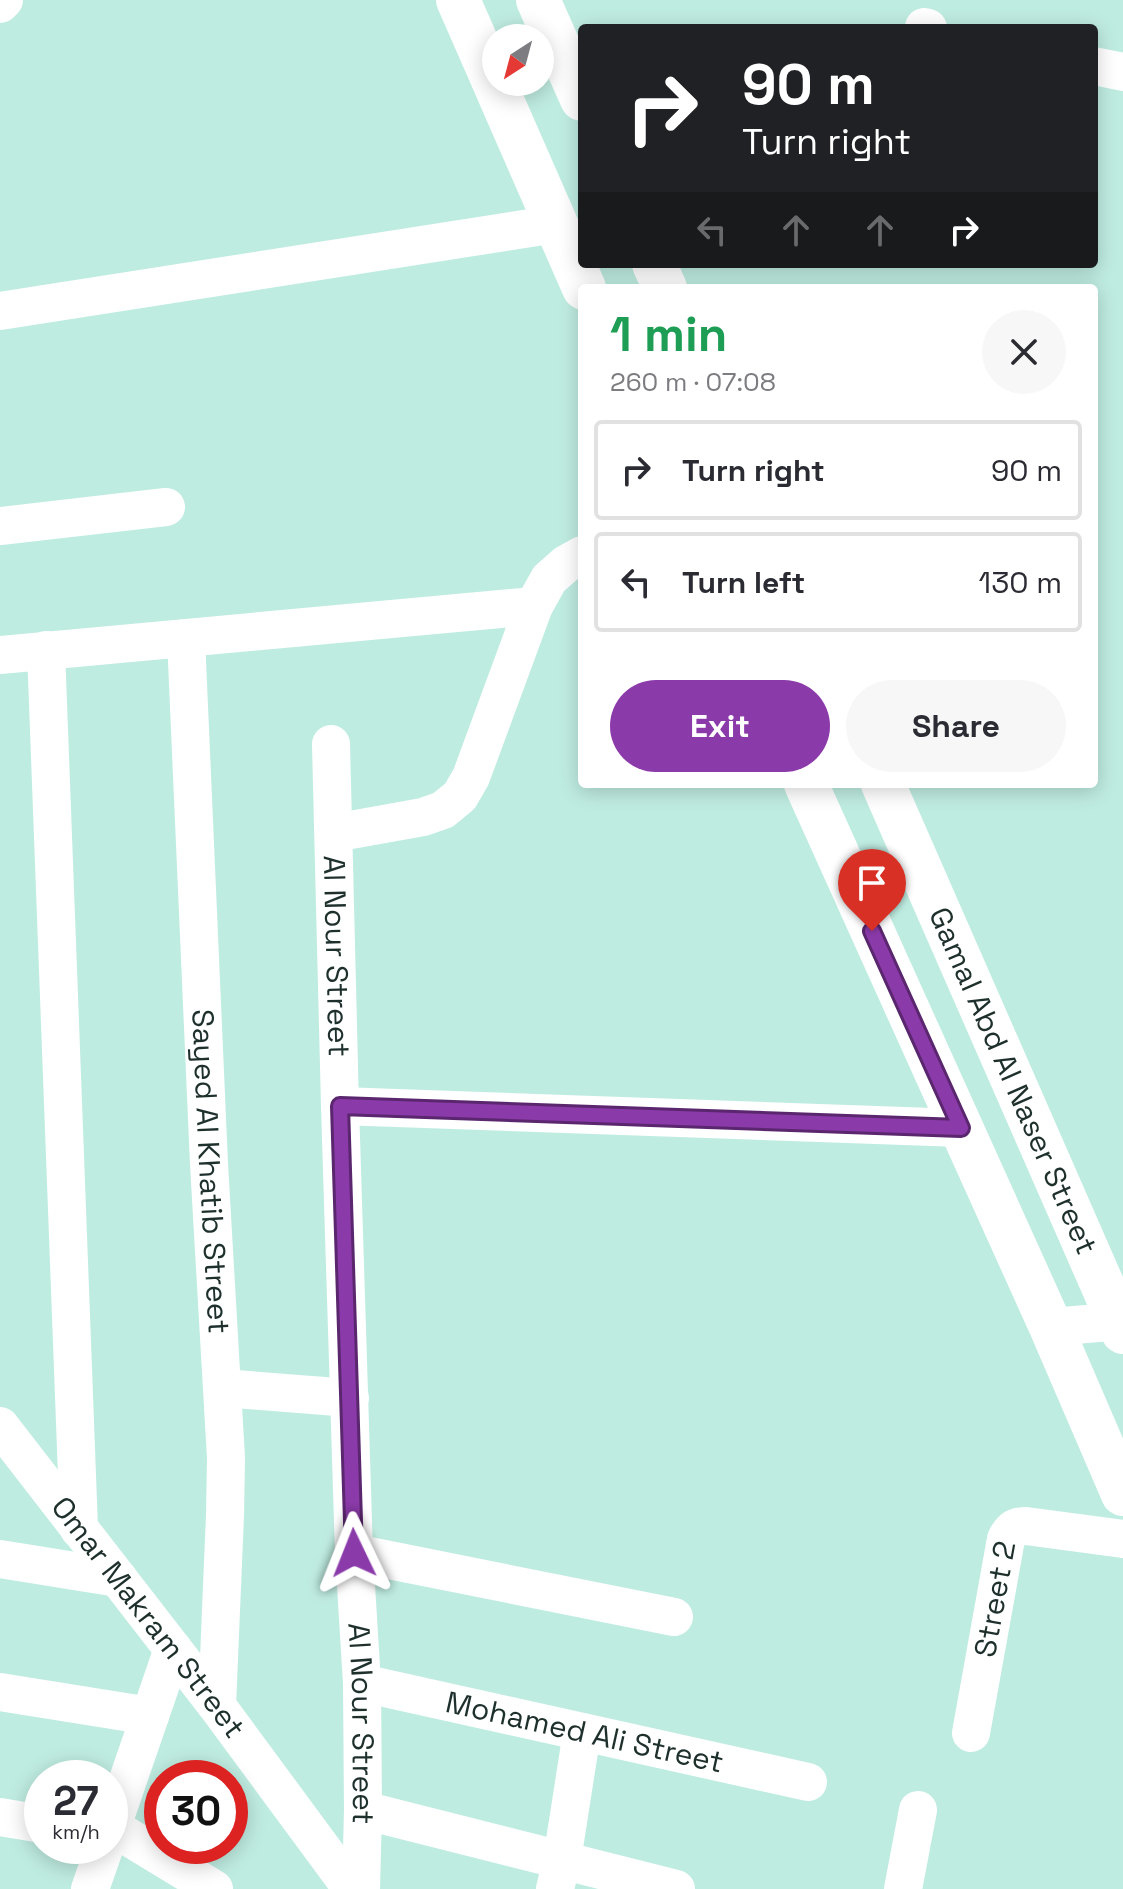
<!DOCTYPE html>
<html lang="en">
<head>
<meta charset="utf-8">
<style>
	body { margin:0; font-family:"Space Grotesk",sans-serif; background:#f7f7f7; color:#2b2b33; height:100vh; display:flex; flex-direction:column; font-size:30px; white-space:nowrap }
	* { box-sizing:border-box; margin:0 }
	p { font-size:26px; color:#7c7c81 }
	.icon { flex:none; width:44px; height:44px; fill:none; stroke:currentColor; stroke-width:2; stroke-linecap:round; stroke-linejoin:round }
	.map { position:relative; flex:1; overflow:hidden }
	.panel { position:absolute; left:578px; top:284px; width:520px; height:504px; display:flex; flex-direction:column; background:#fff; border-radius:8px; box-shadow:0 4px 20px #0003 }
	.panel>* { flex:none }
	.guide { position:absolute; left:578px; top:24px; width:520px; height:244px; border-radius:8px; box-shadow:0 4px 20px #0003; background:#202124; color:#fff; overflow:hidden }
	.needle { width:52px; rotate:216deg }
	.tools { position:absolute; left:482px; top:24px; display:grid; gap:16px }
	.tools a { display:grid; place-items:center; width:72px; height:72px; border-radius:50%; background:#fff; box-shadow:0 4px 20px #0003; font-size:40px }
	.speed { position:absolute; left:24px; top:1760px; display:flex; gap:16px; font-size:40px; font-weight:700; text-align:center }
	.speed>* { display:grid; place-content:center; width:104px; height:104px; border-radius:50%; background:#fff; box-shadow:0 4px 20px #0003; line-height:1 }
	.speed small { font-size:20px; font-weight:400 }
	.speed .limit { border:12px solid #d22; background:#fff; color:#111 }
	.pin { position:absolute; display:grid; place-items:center; width:68px; height:68px; color:#fff; margin:-82px -34px; border-radius:50% 50% 50% 0; rotate:-45deg; box-shadow:0 0 8px #0007 }
	.pin .icon { rotate:45deg }
	.me { position:absolute; width:88px; margin:-44px; rotate:358deg; stroke-linejoin:round; filter:drop-shadow(0 0 6px #0008) }
	.turn { display:flex; align-items:center; gap:28px; height:168px; padding:0 32px; font-size:36px }
	.turn .icon { width:104px; height:104px; stroke-width:2.5 }
	.turn b { display:block; font-size:56px; line-height:68px }
	.lanes { display:flex; align-items:center; height:76px; padding:0 32px; background:#0003; justify-content:center; gap:40px; direction:ltr }
	.lanes .off { opacity:.35 }
	.round { display:grid; place-items:center; flex:none; width:84px; height:84px; border-radius:42px; background:#f7f7f7 }
	.headline { display:flex; align-items:center; justify-content:space-between; height:136px; padding:0 32px }
	h1 { font-size:48px; font-weight:800; line-height:60px; color:#1e9e55 }
	.cta { display:flex; gap:16px; margin-top:auto; padding:16px 32px }
	.cta a { flex:1; height:92px; border-radius:48px; background:#8b3aaa; color:#fff; font-size:32px; font-weight:800; line-height:92px; text-align:center }
	.cta a+a { background:#f7f7f7; color:#2b2b33 }
	ul { padding:0; list-style:none }
	li { display:flex; align-items:center; gap:24px; height:100px; margin:0 16px 12px; padding:0 16px; border:4px solid #e1e1e2; border-radius:8px }
	li div { flex:1 }
	li b { display:block; font-size:30px }
	li em { font-style:normal }
	.map>svg:first-child { display:block }
	.lines { fill:none; stroke-linecap:round; stroke-linejoin:round }
	.minor { stroke:#fff; stroke-width:38 }
	.tertiary { stroke:#fff; stroke-width:44 }
	.route-casing { stroke:#5a266e; stroke-width:20 }
	.route { stroke:#8b3aaa; stroke-width:14 }
	.labels { text-anchor:middle; stroke-width:6; stroke-linejoin:round; paint-order:stroke }
	.street-label { font-size:30px; fill:#1e302c; stroke:#bfece1 }
</style>
</head>
<body>
<div class="map">
<svg width="1123" height="1889" viewBox="0 0 1123 1889">
	<rect width="100%" height="100%" fill="#bfece1"/>
	<g class="lines">
		<g class="minor">
			<path d="M0,4l4,-4"/>
			<path d="M924,27l4,1"/>
			<path d="M1094,66l29,6"/>
			<path d="M0,311l556,-87"/>
			<path d="M0,526l166,-19"/>
			<path id="s1" d="M186,638l23,526 17,294 -1,57 -8,191"/>
			<path d="M46,650l33,879"/>
			<path d="M0,655l534,-49"/>
			<path id="s2" d="M331,744l9,362 14,447 8,130 1,127 -2,79"/>
			<path d="M334,833l89,-16 20,-7 17,-14 11,-19 63,-171 15,-27 17,-15 16,-9"/>
			<path d="M340,1106l621,22"/>
			<path d="M1051,1327l72,-6"/>
			<path d="M223,1388l127,10"/>
			<path id="s3" d="M0,1426l217,280 135,183"/>
			<path d="M354,1553l320,64"/>
			<path d="M0,1559l118,19"/>
			<path id="s4" d="M362,1683l446,99"/>
			<path d="M0,1692l150,24"/>
			<path id="s5" d="M971,1733l35,-194c5,-10 9,-13 20,-13l97,13"/>
			<path d="M363,1810l313,79"/>
			<path d="M0,1817l42,7"/>
			<path d="M112,1827l102,62"/>
			<path d="M110,1832l63,-183"/>
			<path d="M90,1889l15,-43"/>
			<path d="M555,1889l7,-29 20,-128"/>
			<path d="M903,1889l15,-79"/>
		</g>
		<g class="tertiary">
			<path d="M458,0l126,288"/>
			<path d="M538,0l44,99"/>
			<path d="M654,264l11,24"/>
			<path d="M806,784l245,543 72,167"/>
			<path id="s6" d="M883,784l240,548"/>
		</g>
	</g>
	<g class="lines">
		<defs>
			<path id="route" d="M354,1553l-14,-447 621,22 -89,-197"/>
		</defs>
		<use href="#route" class="route-casing"/>
		<use href="#route" class="route"/>
	</g>
	<g class="labels">
		<g class="street-label">
			<text dy="10" stroke="none"><textPath href="#s2" startOffset="212">Al Nour Street</textPath></text>
			<text dy="10" stroke="none"><textPath href="#s6" startOffset="324">Gamal Abd Al Naser Street</textPath></text>
			<text dy="10" stroke="none"><textPath href="#s1" startOffset="534">Sayed Al Khatib Street</textPath></text>
			<text dy="10" stroke="none"><textPath href="#s5" startOffset="136">Street 2</textPath></text>
			<text dy="10" stroke="none"><textPath href="#s3" startOffset="242">Omar Makram Street</textPath></text>
			<text dy="10" stroke="none"><textPath href="#s2" startOffset="980">Al Nour Street</textPath></text>
			<text dy="10" stroke="none"><textPath href="#s4" startOffset="228">Mohamed Ali Street</textPath></text>
		</g>
	</g>
</svg>
<div class="tools">
<a><svg class="needle" viewBox="-14 -14 28 28"><path d="M0-13l5 13h-10z" fill="#e53935"/><path d="M0 13l5-13h-10z" fill="#7c7c81"/></svg></a>
</div>
<div class="speed"><div>27<small>km/h</small></div><div class="limit">30</div></div>
<div class="pin" style="left:872px;top:931px;background:#d93025"><svg class="icon" aria-label="arrive" viewBox="0 0 24 24"><path d="M6 21V4h12l-3 4 3 4H6"/></svg></div>
<svg class="me" style="left:354px;top:1553px" viewBox="-20 -20 40 40"><path d="M0-17L14 15 0 8-14 15z" fill="#8b3aaa" stroke="#fff" stroke-width="4"/></svg>
<div class="guide">
<div class="turn"><svg class="icon" aria-label="right" viewBox="0 0 24 24"><path d="M7 20v-9h11M14 6l5 5-5 5"/></svg><div><b>90 m</b>Turn right</div></div>
<div class="lanes"><svg class="icon off" aria-label="left" viewBox="0 0 24 24"><path d="M17 20v-9H6M10 6l-5 5 5 5"/></svg><svg class="icon off" aria-label="ahead" viewBox="0 0 24 24"><path d="M12 20V5M6 11l6-6 6 6"/></svg><svg class="icon off" aria-label="ahead" viewBox="0 0 24 24"><path d="M12 20V5M6 11l6-6 6 6"/></svg><svg class="icon" aria-label="right" viewBox="0 0 24 24"><path d="M7 20v-9h11M14 6l5 5-5 5"/></svg></div>
</div>
<section class="panel">
<div class="headline"><div><h1>1 min</h1><p>260 m · 07:08</p></div><a class="round"><svg class="icon" aria-label="close" viewBox="0 0 24 24"><path d="M6 6l12 12M18 6L6 18"/></svg></a></div>
<ul>
<li><svg class="icon" aria-label="right" viewBox="0 0 24 24"><path d="M7 20v-9h11M14 6l5 5-5 5"/></svg><div><b>Turn right</b></div><em>90 m</em></li>
<li><svg class="icon" aria-label="left" viewBox="0 0 24 24"><path d="M17 20v-9H6M10 6l-5 5 5 5"/></svg><div><b>Turn left</b></div><em>130 m</em></li>
</ul>
<div class="cta"><a>Exit</a><a>Share</a></div>
</section>
</div>
</body>
</html>
